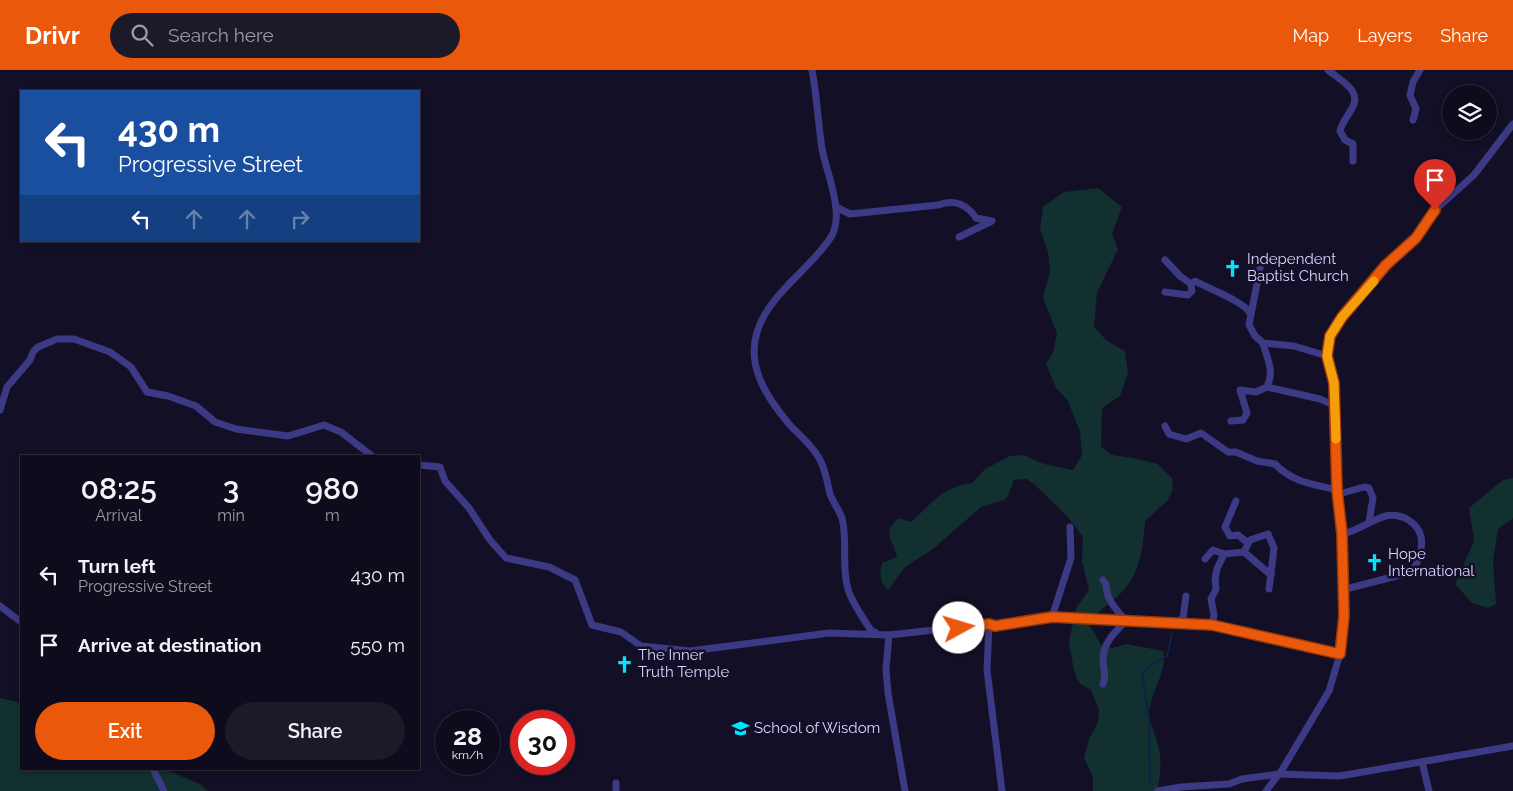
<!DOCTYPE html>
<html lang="en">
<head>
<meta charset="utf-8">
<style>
	body { margin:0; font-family:Raleway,sans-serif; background:#1c1929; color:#f1f3f6; height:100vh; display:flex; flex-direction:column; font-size:19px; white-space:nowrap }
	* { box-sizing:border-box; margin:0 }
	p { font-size:16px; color:#9b9ba3 }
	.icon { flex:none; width:28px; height:28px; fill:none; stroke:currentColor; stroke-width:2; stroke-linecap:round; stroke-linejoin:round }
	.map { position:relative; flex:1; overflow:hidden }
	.side { position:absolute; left:20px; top:385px; width:400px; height:315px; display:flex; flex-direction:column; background:#0e0b1c; border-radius:0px; box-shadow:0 2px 8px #0003,0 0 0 1px #2e2b3b }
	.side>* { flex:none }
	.guide { position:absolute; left:20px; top:20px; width:400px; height:152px; border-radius:0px; box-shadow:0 2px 8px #0003,0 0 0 1px #2e2b3b; background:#1a4fa0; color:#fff; overflow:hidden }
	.buttons { position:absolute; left:1442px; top:15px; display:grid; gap:10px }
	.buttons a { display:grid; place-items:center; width:55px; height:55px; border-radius:50%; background:#0e0b1c; box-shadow:0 2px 8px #0003,0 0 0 1px #2e2b3b; font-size:25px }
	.speed { position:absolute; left:435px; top:640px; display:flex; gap:10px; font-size:25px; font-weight:700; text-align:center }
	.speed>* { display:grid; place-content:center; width:65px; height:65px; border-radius:50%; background:#0e0b1c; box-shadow:0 2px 8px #0003,0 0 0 1px #2e2b3b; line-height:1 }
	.speed small { font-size:12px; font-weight:400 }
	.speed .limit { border:8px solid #d22; background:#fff; color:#111 }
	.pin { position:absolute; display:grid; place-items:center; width:42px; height:42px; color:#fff; margin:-51px -21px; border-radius:50% 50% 50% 0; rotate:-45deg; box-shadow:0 0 5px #0007 }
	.pin .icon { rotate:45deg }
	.me { position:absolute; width:55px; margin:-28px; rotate:84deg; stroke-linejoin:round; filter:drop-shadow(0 0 4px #0008) }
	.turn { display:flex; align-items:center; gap:18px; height:105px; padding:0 15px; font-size:22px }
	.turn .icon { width:65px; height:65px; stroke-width:2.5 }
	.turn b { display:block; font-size:35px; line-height:42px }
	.lanes { display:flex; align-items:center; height:48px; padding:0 15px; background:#0003; justify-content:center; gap:25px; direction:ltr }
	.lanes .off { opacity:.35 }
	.eta { display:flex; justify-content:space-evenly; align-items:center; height:85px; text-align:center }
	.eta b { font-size:30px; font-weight:600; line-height:35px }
	.primary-button { display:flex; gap:10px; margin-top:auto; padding:10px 15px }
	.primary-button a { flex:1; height:58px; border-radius:30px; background:#ea580c; color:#fff; font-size:20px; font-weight:600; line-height:58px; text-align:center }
	.primary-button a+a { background:#1c1929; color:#f1f3f6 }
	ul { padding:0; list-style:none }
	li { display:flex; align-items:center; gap:15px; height:70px; padding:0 15px }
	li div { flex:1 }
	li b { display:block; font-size:19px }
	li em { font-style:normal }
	header { display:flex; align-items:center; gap:30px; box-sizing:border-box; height:70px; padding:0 25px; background:#ea580c; color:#fff }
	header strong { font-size:24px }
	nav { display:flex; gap:28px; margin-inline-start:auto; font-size:18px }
	.search { width:350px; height:45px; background:#1c1929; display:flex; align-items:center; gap:12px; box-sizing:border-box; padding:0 18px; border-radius:28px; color:#9b9ba3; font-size:19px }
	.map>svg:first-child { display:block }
	.green { fill:#12302f }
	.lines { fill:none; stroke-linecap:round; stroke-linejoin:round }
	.stream { stroke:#0c2248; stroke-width:2 }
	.minor { stroke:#3d3a85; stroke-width:7 }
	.route-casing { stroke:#983908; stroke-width:12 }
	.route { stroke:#ea580c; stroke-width:9 }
	.slow { stroke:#f59e0b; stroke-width:9 }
	.labels { text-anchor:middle; stroke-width:5; stroke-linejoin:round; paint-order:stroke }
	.poi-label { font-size:15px; fill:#d9d4ff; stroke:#130f26; text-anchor:start }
</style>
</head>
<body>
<header>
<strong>Drivr</strong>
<div class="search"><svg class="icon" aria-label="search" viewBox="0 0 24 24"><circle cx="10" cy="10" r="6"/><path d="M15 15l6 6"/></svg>Search here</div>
<nav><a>Map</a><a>Layers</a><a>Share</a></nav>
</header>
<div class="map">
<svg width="1513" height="721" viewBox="0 0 1513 721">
	<rect width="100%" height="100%" fill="#130f26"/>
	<g class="green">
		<path d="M1098,118l24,19 -10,27 6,15 -21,44 -3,34 13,14 18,10 3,22 -8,23 -18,12 -1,39 11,8 21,3 25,6 14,14 1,11 -5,11 -23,21c-2,27 -5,53 -25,73 -12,11 -21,16 -31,30l12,21 11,3 15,-4 36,7c5,21 -14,43 -14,64 0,8 6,18 8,26 5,15 4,35 0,50h-64v-14l-9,-19 5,-19 9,-17 1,-12 -8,-20 -12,-7 -5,-12 -5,-29 7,-34 13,-18 -7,-29 1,-24 -15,-20 -34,-33 -8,-5 -12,1 -6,16 -4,4 -23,7 -48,42 -28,18 -17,23c-8,-8 -9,-15 -6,-27l15,-6c-4,-19 -16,-22 1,-39l13,4c22,-19 30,-35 61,-39l13,-14 25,-13 13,-1 21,9 29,6 9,-15 -2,-23 -12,-31 -12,-13 -10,-24 7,-12 4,-19 -14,-35 7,-27 -2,-19 -8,-23 3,-22 21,-15z"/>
		<path d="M1513,408v40l-15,11 -5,32 3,43 -8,4 -16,-5 -17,-19 19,-43 -5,-33 34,-28z"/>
		<path d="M0,628l21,5v66h143l36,15 8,7h-208z"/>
	</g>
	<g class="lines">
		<path class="stream" d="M1150,712l-1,-64 -7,-43 3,-6 22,-13 5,-22"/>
		<g class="minor">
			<path d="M812,0c5,26 6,53 10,79 4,19 12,39 14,59 1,11 0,23 -7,32 -22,32 -60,54 -72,92 -11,35 11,67 32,92 10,11 23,21 30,34 7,12 8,24 11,36 3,8 9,16 12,24 6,23 -1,48 6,71 2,10 18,34 24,43h3"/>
			<path d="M1328,0c13,11 36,21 23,40 -5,9 -9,12 -11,21l5,9 8,4v17"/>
			<path d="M1413,50l3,-11 -6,-14 3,-13 7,-12"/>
			<path d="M836,137l14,7 88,-9c16,-6 29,-1 38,13l16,3 -33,16"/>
			<path d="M1165,190l15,16 11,8 4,-3c14,8 48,20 55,32"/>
			<path d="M1260,198l-11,57 6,11 8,7 31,3 33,10"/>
			<path d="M1165,222l23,3 4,-4 -1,-7"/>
			<path d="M1267,317l53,12 14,6"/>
			<path d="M0,340l7,-23 23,-27 3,-8 5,-5 19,-8h17l36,13 21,15 16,25 21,4 28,10 19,16 21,7 52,7 36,-11 17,7 31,24"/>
			<path d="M1231,351l12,-1 4,-7 -7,-23 16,2 11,-5c8,-18 0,-27 -4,-44"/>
			<path d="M1165,356l4,8 17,5 15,-6 27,19h8l21,9 18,3c18,19 39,20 62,26"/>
			<path d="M419,395l21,2 5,14 24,27 21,32 16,18 43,9 26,13 17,45 29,7 20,14 49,5 139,-18 60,2 100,-11 6,2 57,-9 160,8 128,29"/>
			<path d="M1339,424l25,-7 5,1 4,10 -4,24"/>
			<path d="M1236,431l-11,26 5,9 8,-1 9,7"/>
			<path d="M1244,482l27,23"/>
			<path d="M1205,489l8,-9 11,4"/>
			<path d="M1342,520l70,-18c12,-20 16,-42 -7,-54 -5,-2 -14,-4 -19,-2 -16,4 -28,15 -44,18"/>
			<path d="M0,536l21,16"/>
			<path d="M1052,547l19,-59 -1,-31"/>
			<path d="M1177,553l6,-5 3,-22"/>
			<path d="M989,554l-2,46 15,121"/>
			<path d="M1212,555l2,-10 -3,-16 5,-10 -1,-10 2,-10 7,-15 20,-2 6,-12 18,-6 6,14 -5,41"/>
			<path d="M889,565l-3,34 2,24 17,98"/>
			<path d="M1103,614c4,-9 0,-15 0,-25 0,-16 12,-27 23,-38 -10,-12 -20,-21 -20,-37l-3,-4"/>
			<path d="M1422,692l7,29"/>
			<path d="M153,699l11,22"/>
			<path d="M616,721v-8"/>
			<path d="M1158,721l23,-4 48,-3 13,-5 37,-5 60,2 18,-3 156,-27"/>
			<path d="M1266,721l16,-21 47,-79 11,-37 4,-38 -2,-82 -5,-44 -3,-107 -7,-27 3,-19 12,-20 44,-52 30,-27 19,-28 39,-35 39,-51"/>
		</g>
	</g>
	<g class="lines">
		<defs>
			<path id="route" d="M959,558l30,-4 6,2 57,-9 160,8 128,29 4,-38 -2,-82 -5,-44 -3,-107 -7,-27 3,-20 12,-19 44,-52 30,-27 19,-28"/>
		</defs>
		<use href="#route" class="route-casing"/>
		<use href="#route" class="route"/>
		<path class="slow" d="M1336,369l-2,-56 -7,-27 3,-20 12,-19 32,-36"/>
	</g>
	<defs>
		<symbol id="church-bare" viewBox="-9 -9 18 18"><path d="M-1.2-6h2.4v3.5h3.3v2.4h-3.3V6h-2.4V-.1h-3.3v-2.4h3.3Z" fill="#00e5ff" stroke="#130f26" stroke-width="2.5" paint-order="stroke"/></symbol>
		<symbol id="school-bare" viewBox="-9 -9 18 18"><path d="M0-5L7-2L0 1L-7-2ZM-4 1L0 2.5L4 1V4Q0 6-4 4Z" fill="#00e5ff" stroke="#130f26" stroke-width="2.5" paint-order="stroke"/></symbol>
	</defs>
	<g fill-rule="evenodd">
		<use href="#church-bare" x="1220" y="186" width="25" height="25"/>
		<use href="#church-bare" x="1362" y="480" width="25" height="25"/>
		<use href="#church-bare" x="612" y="582" width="25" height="25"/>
		<use href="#school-bare" x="728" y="646" width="25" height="25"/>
	</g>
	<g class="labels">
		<g class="poi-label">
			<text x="1247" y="194">Independent<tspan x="1247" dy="17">Baptist Church</tspan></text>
			<text x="1388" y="489">Hope<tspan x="1388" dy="17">International</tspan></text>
			<text x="638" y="590">The Inner<tspan x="638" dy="17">Truth Temple</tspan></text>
			<text x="754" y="663">School of Wisdom</text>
		</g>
	</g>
</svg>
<div class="buttons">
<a><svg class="icon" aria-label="layers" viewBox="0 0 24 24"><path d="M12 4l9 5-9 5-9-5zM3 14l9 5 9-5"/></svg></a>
</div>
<div class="speed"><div>28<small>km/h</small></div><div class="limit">30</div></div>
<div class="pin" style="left:1435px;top:140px;background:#d93025"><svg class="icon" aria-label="arrive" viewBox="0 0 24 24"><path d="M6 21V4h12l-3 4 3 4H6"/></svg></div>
<svg class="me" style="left:959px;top:558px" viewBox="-20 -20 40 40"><circle r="19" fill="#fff"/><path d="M0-13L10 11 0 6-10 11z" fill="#ea580c"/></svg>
<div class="guide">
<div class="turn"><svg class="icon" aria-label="left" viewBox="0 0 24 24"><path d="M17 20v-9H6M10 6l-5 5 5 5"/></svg><div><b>430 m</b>Progressive Street</div></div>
<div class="lanes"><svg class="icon" aria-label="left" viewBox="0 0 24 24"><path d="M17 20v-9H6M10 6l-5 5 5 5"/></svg><svg class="icon off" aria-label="ahead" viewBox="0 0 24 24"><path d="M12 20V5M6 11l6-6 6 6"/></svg><svg class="icon off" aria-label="ahead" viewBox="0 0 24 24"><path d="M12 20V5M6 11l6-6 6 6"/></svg><svg class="icon off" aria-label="right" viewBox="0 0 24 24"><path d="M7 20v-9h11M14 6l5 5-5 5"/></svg></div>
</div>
<section class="side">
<div class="eta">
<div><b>08:25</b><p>Arrival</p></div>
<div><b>3</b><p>min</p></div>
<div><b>980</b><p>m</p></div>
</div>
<ul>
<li><svg class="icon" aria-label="left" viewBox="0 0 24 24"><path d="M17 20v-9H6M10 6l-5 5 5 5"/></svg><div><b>Turn left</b><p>Progressive Street</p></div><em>430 m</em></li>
<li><svg class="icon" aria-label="arrive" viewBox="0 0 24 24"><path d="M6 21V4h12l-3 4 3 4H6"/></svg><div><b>Arrive at destination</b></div><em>550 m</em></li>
</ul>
<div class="primary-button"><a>Exit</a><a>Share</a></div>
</section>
</div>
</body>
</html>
